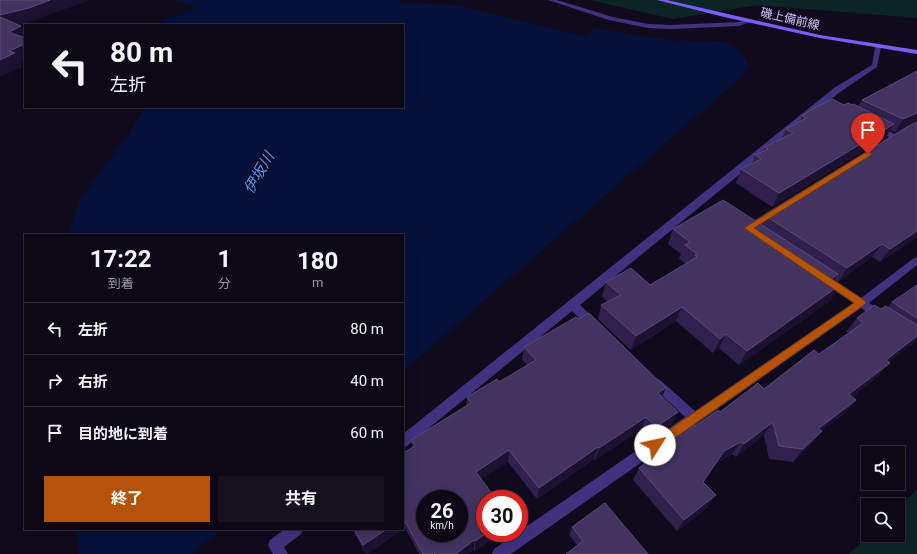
<!DOCTYPE html>
<html lang="ja">
<head>
<meta charset="utf-8">
<style>
	body { margin:0; font-family:Roboto,"Noto Sans JP",sans-serif; background:#15111f; color:#f1f3f6; height:100vh; display:flex; flex-direction:column; font-size:15px; white-space:nowrap }
	* { box-sizing:border-box; margin:0 }
	p { font-size:13px; color:#9a9aa1 }
	.icon { flex:none; width:22px; height:22px; fill:none; stroke:currentColor; stroke-width:2; stroke-linecap:round; stroke-linejoin:round }
	.map { position:relative; flex:1; overflow:hidden }
	.details { position:absolute; left:24px; top:234px; width:380px; height:296px; display:flex; flex-direction:column; background:#0c0816; border-radius:0px; box-shadow:0 4px 16px #0002,0 0 0 1px #2c2935 }
	.details>* { flex:none }
	.banner { position:absolute; left:24px; top:24px; width:380px; height:84px; border-radius:0px; box-shadow:0 4px 16px #0002,0 0 0 1px #2c2935; background:#0c0816; color:#f1f3f6; overflow:hidden }
	.fabs { position:absolute; left:861px; top:446px; display:grid; gap:8px }
	.fabs a { display:grid; place-items:center; width:44px; height:44px; border-radius:0px; background:#0c0816; box-shadow:0 4px 16px #0002,0 0 0 1px #2c2935; font-size:20px }
	.speed { position:absolute; left:416px; top:490px; display:flex; gap:8px; font-size:20px; font-weight:700; text-align:center }
	.speed>* { display:grid; place-content:center; width:52px; height:52px; border-radius:50%; background:#0c0816; box-shadow:0 4px 16px #0002,0 0 0 1px #2c2935; line-height:1 }
	.speed small { font-size:10px; font-weight:400 }
	.speed .limit { border:6px solid #d22; background:#fff; color:#111 }
	.pin { position:absolute; display:grid; place-items:center; width:34px; height:34px; color:#fff; margin:-41px -17px; border-radius:50% 50% 50% 0; rotate:-45deg; box-shadow:0 0 4px #0007 }
	.pin .icon { rotate:45deg }
	.me { position:absolute; width:44px; margin:-22px; rotate:55deg; stroke-linejoin:round; filter:drop-shadow(0 0 3px #0008) }
	.turn { display:flex; align-items:center; gap:14px; height:84px; padding:0 20px; font-size:18px }
	.turn .icon { width:52px; height:52px; stroke-width:2.5 }
	.turn b { display:block; font-size:28px; line-height:34px }
	.eta { display:flex; justify-content:space-evenly; align-items:center; height:68px; text-align:center }
	.eta b { font-size:24px; font-weight:700; line-height:28px }
	.button { display:flex; gap:8px; margin-top:auto; padding:8px 20px }
	.button a { flex:1; height:46px; border-radius:0px; background:#b45309; color:#fff; font-size:16px; font-weight:700; line-height:46px; text-align:center }
	.button a+a { background:#15111f; color:#f1f3f6 }
	ul { padding:0; list-style:none }
	li { display:flex; align-items:center; gap:12px; height:52px; padding:0 20px; border-top:1px solid #2c2935 }
	li div { flex:1 }
	li b { display:block; font-size:15px }
	li em { font-style:normal }
	.map>svg:first-child { display:block }
	.green { fill:#0d2427 }
	.water { fill:#06113b }
	.lines { fill:none; stroke-linecap:round; stroke-linejoin:round }
	.minor { fill:#40327f; fill-rule:evenodd }
	.secondary { fill:#795dff; fill-rule:evenodd }
	.wall { fill:#30214c }
	.shaded-wall { fill:#1c1131 }
	.building { fill:#423360; stroke:#594a79; fill-rule:evenodd }
	.route { fill:#b45309; stroke:#753606 }
	.labels { text-anchor:middle; stroke-width:3; stroke-linejoin:round; paint-order:stroke }
	.far-street-label { font-size:12px; fill:#d5c6ff; stroke:#100a1d }
	.water-label { font-size:15px; font-style:italic; fill:#5496ff; stroke:#100a1d }
</style>
</head>
<body>
<div class="map">
<svg width="917" height="554" viewBox="0 0 917 554">
	<rect width="100%" height="100%" fill="#100a1d"/>
	<g class="green">
		<path d="M590,0h327v18l-160,-13 -84,14z"/>
		<path d="M917,490v64h-68l20,-19h29v-27z"/>
	</g>
	<g class="water">
		<path d="M174,0h226l1,3 54,2 132,32 8,-9c33,6 65,12 98,14 11,1 21,-3 31,0 13,4 20,14 25,25l-9,11 -337,293v-136h-335l12,-36 48,-63 17,-29h258v-82h-254l48,-17z"/>
		<path d="M75,529h146l-29,25h-113l-1,-19z"/>
	</g>
	<g class="lines">
		<g class="minor">
			<path d="M548,0h9l56,17 35,7 23,1 68,-3 11,-3 3,2 -14,5 -68,3 -23,-1 -39,-8z"/>
			<path d="M878,45l3,2 -4,20 -37,25 -260,213 17,16 1,3 -1,3c-10,3 -18,-10 -25,-16l-165,135 -4,2v-14l431,-346 38,-23 3,-18z"/>
			<path d="M873,125h6l20,12 -10,8h-6v-4l6,-4 -16,-8z"/>
			<path d="M773,209l5,3 -2,2 -25,16h-6l-2,-2 2,-2z"/>
			<path d="M917,257v8l-48,38 14,9 1,3 -1,3h-8l-14,-10 -350,246h-19l2,-5 191,-132 -33,-31 -2,-3 2,-3 4,-2 4,2 35,31 158,-108 -29,-19 -1,-3 1,-3h8l29,20 53,-40z"/>
			<path d="M285,529h18l-2,5 -17,13 4,7h-15l-5,-9 2,-5z"/>
		</g>
		<path class="secondary" d="M657,0h10l153,35 97,15v4l-97,-16 -96,-21z"/>
	</g>
	<g class="wall">
		<path d="M917,71v166l-37,25 -8,-5 -34,25 -3,-3 -1,2 6,4 -9,15 -92,65 -20,-17 -6,5 -37,-32 -45,29 -33,-31 3,-14 7,-3 -6,-6 4,-14 44,3 36,-21 -7,-5 2,-5 -13,-10 5,-15 87,-5 4,-9 143,-88 -12,5 -5,-2 -4,7 -114,70 -36,-24 5,-14 11,-5 3,-9 8,-4 2,-4 17,-9 4,-9 14,-8 2,-5 42,-11h8l6,1 4,-6z"/>
		<path d="M917,285v54l-5,5 -23,18 -11,14 -26,21 -7,16 -24,18 -10,13 -18,18 -24,-3 -5,-24 -28,22 -4,-3 -16,10 -13,18 5,25 -31,24 -44,-51 6,-12 23,-17v-1l6,-12 27,-12 69,-37 55,-35 30,-21 -3,-1 11,-14 24,-9 7,-2 4,-5z"/>
		<path d="M524,347l138,50 10,27 -21,15 -10,-10 -46,31 -1,-1 -57,40 -29,-37 -27,17 4,54h15l-25,18 -1,-1 -6,4h-49l-14,-26 -38,26h-1l-14,-25h51v-76l9,-5 -1,-8 55,-34 1,-9 32,-15 28,-17 -5,-5z"/>
		<path d="M572,527l76,27 -70,-8 -9,-11z"/>
	</g>
	<g class="shaded-wall">
		<path d="M50,0h40l-54,20 -32,9 -4,-7v-7z"/>
		<path d="M21,26l4,7v8l-16,-9z"/>
		<path d="M25,44v17l-5,2 3,4 -23,10v-17l9,-9z"/>
		<path d="M917,113v10l-22,9 8,-13z"/>
		<path d="M894,124l-8,13 -114,70 7,-14z"/>
		<path d="M917,230v7l-37,25 10,-13z"/>
		<path d="M882,244l-10,13 -34,25 9,-14z"/>
		<path d="M838,274l-9,14 2,-9z"/>
		<path d="M840,285l-9,15 -92,65 8,-14z"/>
		<path d="M682,307l-6,14 -45,29 5,-14z"/>
		<path d="M726,334l-7,14 -6,5 7,-14z"/>
		<path d="M917,336v3l-5,5 -37,30 11,-14z"/>
		<path d="M890,363l-12,13 -40,32 11,-14z"/>
		<path d="M666,388l-5,12 -3,-7z"/>
		<path d="M856,400l-11,13 -37,28 10,-12z"/>
		<path d="M678,412l-6,12 -21,15 5,-12z"/>
		<path d="M646,417l-5,12 -46,31 4,-12z"/>
		<path d="M773,422l-9,13 -28,22 8,-13z"/>
		<path d="M822,431l-11,13 -18,18 10,-13z"/>
		<path d="M741,442l-9,12 -16,10 -21,29 29,-42z"/>
		<path d="M598,447l-4,12 -57,40 2,-11z"/>
		<path d="M509,450l-1,12 -33,21 1,-11z"/>
		<path d="M716,495l-8,12 -31,24 7,-11z"/>
		<path d="M403,518l2,10 -38,26h-1l-3,-9 24,-16h16z"/>
		<path d="M487,533h13l-25,18v-10z"/>
		<path d="M474,540v10l-6,4h-12z"/>
	</g>
	<g class="building">
		<path d="M0,0h50l-21,8 -29,7z"/>
		<path d="M0,17l21,9 -12,6 16,6v6l-16,7 6,2 -15,7z"/>
		<path d="M917,71v42l-14,6 -41,-19z"/>
		<path d="M832,99l12,6 4,-2 4,2 1,-1 41,20 -115,69 -38,-24 20,-10 -6,-4 13,-6 -3,-2 28,-14 -7,-4 20,-11 -4,-2 7,-5z"/>
		<path d="M917,122v109l-27,18 -8,-5 -35,24 -83,-53 143,-88z"/>
		<path d="M723,200l115,74 -7,5 9,6 -93,66 -21,-17 -6,5 -38,-32 -46,29 -35,-31 20,-10 -15,-13 25,-14 19,17 47,-28 -2,-2 2,-1 -12,-9 5,-3 -17,-13z"/>
		<path d="M917,285v33l-25,-16z"/>
		<path d="M874,305l7,4 5,-3 31,19v11l-31,24 4,3 -41,31 7,6 -38,29 4,2 -19,18 -24,-3 -6,-24 -29,22 -3,-2 -17,9 -21,31 13,13 -32,25 -45,-52 34,-25 -5,-5 23,-16 4,4 23,-16 2,2 38,-29 6,6 50,-39 5,4 44,-31 -6,-5z"/>
		<path d="M589,313l77,75 -8,5 20,19 -22,15 -10,-10 -47,31 -1,-1 -59,41 -30,-38 -33,22 20,27h-11v34h2l-12,8 -1,-1 -18,14h-21l-1,-2 -2,2h-9l-20,-36v-65l12,-7 -4,-6 60,-37 -4,-6 30,-18 2,3 37,-22 -12,-13 52,-30 2,2zM425,499h34v34h-34z"/>
		<path d="M605,503l43,51h-82l17,-13 -11,-14z"/>
		<path d="M354,529h33l-24,16z"/>
	</g>
	<path class="route" d="M868,151l4,3 -1,1 -117,73 110,72 2,3 -2,2 -205,144 -4,2 -4,-2 -2,-4 2,-3 203,-139 -110,-75z"/>
	<g class="labels">
		<g class="far-street-label">
			<text transform="translate(790 19) rotate(13)" y="4">磯上備前線</text>
		</g>
		<g class="water-label">
			<text transform="translate(259 173) rotate(-60)" y="5">伊坂川</text>
		</g>
	</g>
</svg>
<div class="fabs">
<a><svg class="icon" aria-label="sound" viewBox="0 0 24 24"><path d="M4 9h4l5-4v14l-5-4H4zM17 9q2 3 0 6"/></svg></a>
<a><svg class="icon" aria-label="search" viewBox="0 0 24 24"><circle cx="10" cy="10" r="6"/><path d="M15 15l6 6"/></svg></a>
</div>
<div class="speed"><div>26<small>km/h</small></div><div class="limit">30</div></div>
<div class="pin" style="left:868px;top:154px;background:#d93025"><svg class="icon" aria-label="arrive" viewBox="0 0 24 24"><path d="M6 21V4h12l-3 4 3 4H6"/></svg></div>
<svg class="me" style="left:655px;top:445px" viewBox="-20 -20 40 40"><circle r="19" fill="#fff"/><path d="M0-13L10 11 0 6-10 11z" fill="#b45309"/></svg>
<div class="banner">
<div class="turn"><svg class="icon" aria-label="left" viewBox="0 0 24 24"><path d="M17 20v-9H6M10 6l-5 5 5 5"/></svg><div><b>80 m</b>左折</div></div>
</div>
<section class="details">
<div class="eta">
<div><b>17:22</b><p>到着</p></div>
<div><b>1</b><p>分</p></div>
<div><b>180</b><p>m</p></div>
</div>
<ul>
<li><svg class="icon" aria-label="left" viewBox="0 0 24 24"><path d="M17 20v-9H6M10 6l-5 5 5 5"/></svg><div><b>左折</b></div><em>80 m</em></li>
<li><svg class="icon" aria-label="right" viewBox="0 0 24 24"><path d="M7 20v-9h11M14 6l5 5-5 5"/></svg><div><b>右折</b></div><em>40 m</em></li>
<li><svg class="icon" aria-label="arrive" viewBox="0 0 24 24"><path d="M6 21V4h12l-3 4 3 4H6"/></svg><div><b>目的地に到着</b></div><em>60 m</em></li>
</ul>
<div class="button"><a>終了</a><a>共有</a></div>
</section>
</div>
</body>
</html>
